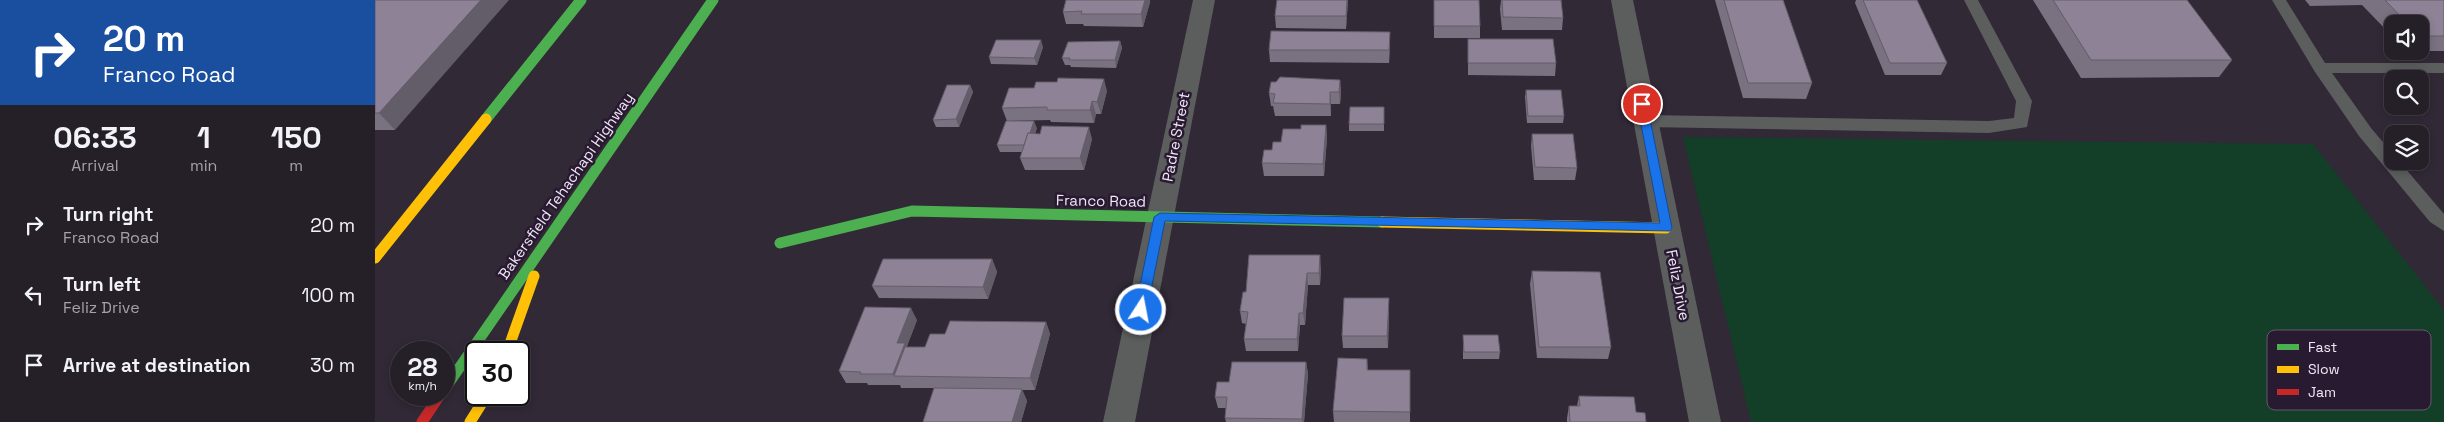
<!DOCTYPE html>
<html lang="en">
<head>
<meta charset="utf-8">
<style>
	body { margin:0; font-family:"Space Grotesk",sans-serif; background:#2d2730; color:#f1f3f6; height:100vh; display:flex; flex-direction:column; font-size:19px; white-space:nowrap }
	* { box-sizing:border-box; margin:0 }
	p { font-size:16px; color:#a3a2a8 }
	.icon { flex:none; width:28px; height:28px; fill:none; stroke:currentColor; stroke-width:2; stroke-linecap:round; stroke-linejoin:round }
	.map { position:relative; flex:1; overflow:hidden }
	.sheet { display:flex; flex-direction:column; background:#251f28; width:375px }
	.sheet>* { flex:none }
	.guide { background:#1a4fa0; color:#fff; overflow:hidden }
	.fabs { position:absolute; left:2009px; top:15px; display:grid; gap:10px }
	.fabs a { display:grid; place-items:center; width:45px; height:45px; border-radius:10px; background:#251f28; box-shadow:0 2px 8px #0003,0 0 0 1px #423d45; font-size:25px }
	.speed { position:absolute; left:15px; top:341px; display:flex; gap:10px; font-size:25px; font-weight:700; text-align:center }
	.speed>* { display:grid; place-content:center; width:65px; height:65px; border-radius:50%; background:#251f28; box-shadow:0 2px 8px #0003,0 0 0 1px #423d45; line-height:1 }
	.speed small { font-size:12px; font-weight:400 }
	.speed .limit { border:2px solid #111; border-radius:8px; background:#fff; color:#111 }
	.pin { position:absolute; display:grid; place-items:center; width:42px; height:42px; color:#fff; margin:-21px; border:2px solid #fff; border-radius:50%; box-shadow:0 1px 5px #0007 }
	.me { position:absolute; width:55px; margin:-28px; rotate:11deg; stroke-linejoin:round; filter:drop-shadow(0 0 4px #0008) }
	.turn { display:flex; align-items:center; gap:18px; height:105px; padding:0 20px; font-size:22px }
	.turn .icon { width:65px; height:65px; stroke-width:2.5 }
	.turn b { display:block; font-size:35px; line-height:42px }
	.eta { display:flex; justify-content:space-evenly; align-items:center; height:85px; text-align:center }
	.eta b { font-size:30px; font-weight:800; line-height:35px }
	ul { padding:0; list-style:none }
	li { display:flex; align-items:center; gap:15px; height:70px; padding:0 20px }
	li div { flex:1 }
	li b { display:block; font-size:19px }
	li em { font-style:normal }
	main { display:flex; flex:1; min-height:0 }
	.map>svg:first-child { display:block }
	.green { fill:#133f28 }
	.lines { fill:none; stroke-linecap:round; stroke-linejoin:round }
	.lane { fill:#5c5e5e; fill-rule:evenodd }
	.street { fill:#5c5e5e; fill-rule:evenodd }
	.fast { stroke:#4caf50; stroke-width:11 }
	.slow { stroke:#ffc107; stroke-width:11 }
	.jam { stroke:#c62828; stroke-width:11 }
	.wall { fill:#7a7181 }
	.shaded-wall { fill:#635c69 }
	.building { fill:#8e8396; stroke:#635c69 }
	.route { fill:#1a73e8; stroke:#114b97 }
	.labels { text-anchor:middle; stroke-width:5; stroke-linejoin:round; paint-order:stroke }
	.street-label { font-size:15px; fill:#f1e7f7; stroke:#281a31 }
	.key { fill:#281a31; stroke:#64586c; stroke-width:1 }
	.key-label { font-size:14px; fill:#f1e7f7 }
</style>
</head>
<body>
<main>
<section class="sheet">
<div class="guide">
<div class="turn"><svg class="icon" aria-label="right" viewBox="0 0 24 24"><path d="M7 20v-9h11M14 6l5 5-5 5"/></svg><div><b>20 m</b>Franco Road</div></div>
</div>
<div class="eta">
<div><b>06:33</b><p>Arrival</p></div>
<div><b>1</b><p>min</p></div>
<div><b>150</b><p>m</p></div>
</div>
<ul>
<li><svg class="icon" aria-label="right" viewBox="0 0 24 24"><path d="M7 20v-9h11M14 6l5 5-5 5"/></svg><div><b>Turn right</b><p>Franco Road</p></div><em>20 m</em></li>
<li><svg class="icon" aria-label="left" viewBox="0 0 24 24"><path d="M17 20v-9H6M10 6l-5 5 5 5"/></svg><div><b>Turn left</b><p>Feliz Drive</p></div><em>100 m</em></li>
<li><svg class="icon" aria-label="arrive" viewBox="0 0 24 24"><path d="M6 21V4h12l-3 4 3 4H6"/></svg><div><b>Arrive at destination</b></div><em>30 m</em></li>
</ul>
</section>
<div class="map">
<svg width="2069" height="422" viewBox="0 0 2069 422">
	<rect width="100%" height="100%" fill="#312936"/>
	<path class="green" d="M1308,137l630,7 131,166v112h-693z"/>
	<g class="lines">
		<g class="lane">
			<path d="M1589,0h14l54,101 -5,26 -38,6 -343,-6 -6,-2 -2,-4 2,-4 6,-2 343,6 25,-3 2,-17z"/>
			<path d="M1897,0h14l39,63h119v10h-112l39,55 22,26v7h6l45,53v17l-14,-9 -71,-86 -44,-64z"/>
		</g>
		<g class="street">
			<path d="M818,0h22l-80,422h-32z"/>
			<path d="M1236,0h22l88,422h-32z"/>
		</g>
		<g class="fast">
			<path d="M111,119l95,-119"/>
			<path d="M405,243l132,-32 470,11"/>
			<path d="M69,390l269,-390"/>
		</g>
		<g class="slow">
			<path d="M1007,222l284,6"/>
			<path d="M0,258l111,-139"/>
			<path d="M132,352l27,-76"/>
			<path d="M95,422l17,-27"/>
		</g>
		<path class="jam" d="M47,422l18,-27"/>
	</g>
	<g class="wall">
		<path d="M0,0l20,130h-20z"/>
		<path d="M691,0h84v2l-7,25 -59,-1 -1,-2h-17l-3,-12z"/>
		<path d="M902,0h71l-2,29 -70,-1 -1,-12z"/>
		<path d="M1059,0l46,26v12h-46z"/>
		<path d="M1126,0h60l2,18 -1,12h-60l-2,-21z"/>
		<path d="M1340,0h68l29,83 -6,16 -63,-1z"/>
		<path d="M1481,0h61l30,63 -6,12h-56l-30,-72z"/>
		<path d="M1658,0h154l45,60 -13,17 -138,1z"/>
		<path d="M1930,0h139v51h-38h14v-27h-27v13l-31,-32 -52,1z"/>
		<path d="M1093,39l88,24 -1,13 -87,-1z"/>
		<path d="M745,41l2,7 -6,20 -45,-1 -1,-2h-5l-3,-7z"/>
		<path d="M1015,44l-1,19 -119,-1 -1,-12z"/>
		<path d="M668,47l-6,18 -46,-1 -2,-7z"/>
		<path d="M965,80l1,13 -1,11h-9v12h-56l-2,-10h-2l-2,-13z"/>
		<path d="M595,85l3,7 -14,35h-23l-3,-7z"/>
		<path d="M659,88l73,3 -6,23h-5l-2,9 -43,-1 -1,-2 -43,1 -5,-13z"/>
		<path d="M1151,90l38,26 -1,7h-36l-2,-26z"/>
		<path d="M1009,107v24h-35v-7z"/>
		<path d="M951,125l1,13 -3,38h-60l-2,-13 10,-13 9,-8 20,-13z"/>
		<path d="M662,128l-2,6 57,5 -8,31h-59l-5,-12 2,-6h-22l-3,-7z"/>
		<path d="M1157,134l45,34 -2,12h-41l-3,-34z"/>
		<path d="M617,259l5,13 -9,27 -109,-1 -7,-12z"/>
		<path d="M946,268l-1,17h-12l-3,40h-5l-2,26h-52l-2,-12 2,-15 -4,-1 -2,-12 6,-19z"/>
		<path d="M1157,271l79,76 -3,12 -71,-1 -7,-74z"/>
		<path d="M1014,310l-1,38h-45l-1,-12z"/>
		<path d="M542,320l-10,26v1h18l20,-13 101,-12 4,12 -15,56h-13l5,11 -6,21h-98l11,-34h-33l-1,-3h-32l-1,-2h-21l-7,-12z"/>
		<path d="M1088,335l37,17 -1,7h-36z"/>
		<path d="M992,359l1,11h42v52h-76l-1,-11z"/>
		<path d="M931,362l2,12 -4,48h-78l-1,-4 1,-10h-8l-3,-11 14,-15z"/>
		<path d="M1204,396l57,16 10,10h-79v-4l2,-12h8z"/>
	</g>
	<g class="shaded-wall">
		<path d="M106,0h28l-114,130 -16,-17z"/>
		<path d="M770,0h5v2l-7,25 -2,-13z"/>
		<path d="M972,0h1l-2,29v-13z"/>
		<path d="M1015,32v12l-1,19v-13z"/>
		<path d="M666,40l2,7 -6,18 -3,-7z"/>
		<path d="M745,41l2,7 -6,20 -1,-8z"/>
		<path d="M729,79l3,12 -6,23 -4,-12z"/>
		<path d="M965,80l1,13 -1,11 -1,-12z"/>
		<path d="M595,85l3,7 -14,35 -3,-8z"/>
		<path d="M955,92l1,12v12l-1,-12z"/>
		<path d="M717,101l4,13 -2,9 -4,-13z"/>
		<path d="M659,121l3,7 -9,25 -2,-8z"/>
		<path d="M951,125l1,13 -3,38 -1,-12z"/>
		<path d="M714,127l3,12 -8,31 -4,-12z"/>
		<path d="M945,255l1,13 -1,17 -1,-12z"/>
		<path d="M617,259l5,13 -9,27 -5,-12z"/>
		<path d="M932,273l1,12 -3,40 -2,-12z"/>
		<path d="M1014,298v12l-1,38 -1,-12z"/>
		<path d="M536,308l6,12 -10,26 5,9 -18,21 -1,-2 4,-31z"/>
		<path d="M924,313l1,12 -2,26 -1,-12z"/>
		<path d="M671,322l4,12 -15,56 -5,-12z"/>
		<path d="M931,362l2,12 -4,48h-2v-3z"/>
		<path d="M647,389l5,12 -6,21h-9z"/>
	</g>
	<g class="building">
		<path d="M0,0h106l-102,113h-4z"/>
		<path d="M691,0h79l-4,14h-60l1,-3 -19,1z"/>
		<path d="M902,0h70l-1,16h-71z"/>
		<path d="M1059,0h45l1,26h-46z"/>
		<path d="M1127,0h59l2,18 -60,-1z"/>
		<path d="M1349,0h59l29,83h-64z"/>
		<path d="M1488,0h54l30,63h-57z"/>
		<path d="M1678,0h134l45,60h-141z"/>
		<path d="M2010,0h59v36h-24v-12h-12z"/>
		<path d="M896,31l119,1 -1,18h-120z"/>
		<path d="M1093,39h85l3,24h-88z"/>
		<path d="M621,40h45l-7,18 -45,-1z"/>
		<path d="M745,41l-5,19h-46l1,-2h-8l6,-16z"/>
		<path d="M905,77l60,3 -1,12h-9v12l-57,-1 2,-9 -6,-1 2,-11h5z"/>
		<path d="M683,78l46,1 -7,23 -5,-1 -2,9h-43v-3l-45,1 7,-20h25l2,-6h21z"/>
		<path d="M572,85h23l-14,34 -23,1z"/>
		<path d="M1151,90h35l3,26h-36z"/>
		<path d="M975,107h34v17h-35z"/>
		<path d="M631,121h28l-4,12h-2l-4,12h-27z"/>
		<path d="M926,125h25l-3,39 -61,-1 2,-13h8l1,-8h8l2,-13h18z"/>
		<path d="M667,126l47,1 -9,31h-60l8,-25 12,1z"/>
		<path d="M1157,134h41l4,34 -42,-1z"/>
		<path d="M874,255h71l-1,18h-12l-4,40h-4l-2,26h-53l4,-27 -8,-1 3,-19h3z"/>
		<path d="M508,259h109l-9,28 -111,-1z"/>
		<path d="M1157,271l68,1 11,75h-72z"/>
		<path d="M969,298h45l-2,38h-45z"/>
		<path d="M490,307l46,1 -14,35h8l-12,31h-33l1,-2 -22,-1z"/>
		<path d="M575,321l96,1 -16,56 -136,-2 11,-29h20l5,-13h15z"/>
		<path d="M1088,335h35l2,17h-36z"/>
		<path d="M963,358l29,1v11h43v42l-77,-1z"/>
		<path d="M857,362h74l-4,57 -77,-1 2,-21h-12l2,-15h12z"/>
		<path d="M559,388l88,1 -10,33h-89z"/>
		<path d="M1204,396l55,1 2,15 9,1 1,9h-76l-1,-16h11z"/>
	</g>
	<path class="route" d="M1267,100l5,4 25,124 -2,3 -505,-10 -18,89 -6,5 -6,-5 19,-93 6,-4 500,10 -23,-119z"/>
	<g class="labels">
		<g class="street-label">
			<text transform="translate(801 137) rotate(-79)" y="5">Padre Street</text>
			<text transform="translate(191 186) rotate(-55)" y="5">Bakersfield Tehachapi Highway</text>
			<text transform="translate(726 201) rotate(1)" y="5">Franco Road</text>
			<text transform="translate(1303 285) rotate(79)" y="5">Feliz Drive</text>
		</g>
	</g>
	<rect x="1892" y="330" width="164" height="80" rx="8" class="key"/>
	<rect x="1902" y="344" width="22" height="6" fill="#4caf50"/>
	<rect x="1902" y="366" width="22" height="7" fill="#ffc107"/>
	<rect x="1902" y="389" width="22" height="6" fill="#c62828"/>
	<g class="key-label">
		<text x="1933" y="352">Fast</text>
		<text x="1933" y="374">Slow</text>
		<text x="1933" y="397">Jam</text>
	</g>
</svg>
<div class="fabs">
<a><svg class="icon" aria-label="sound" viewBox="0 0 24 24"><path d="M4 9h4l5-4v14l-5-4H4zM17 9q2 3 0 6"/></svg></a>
<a><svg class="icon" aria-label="search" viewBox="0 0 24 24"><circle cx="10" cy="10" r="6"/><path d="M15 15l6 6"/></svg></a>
<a><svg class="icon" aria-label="layers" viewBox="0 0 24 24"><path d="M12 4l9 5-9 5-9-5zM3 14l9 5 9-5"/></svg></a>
</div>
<div class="speed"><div>28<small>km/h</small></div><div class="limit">30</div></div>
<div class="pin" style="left:1267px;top:104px;background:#d93025"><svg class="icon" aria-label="arrive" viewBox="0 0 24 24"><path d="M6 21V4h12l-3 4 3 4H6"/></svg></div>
<svg class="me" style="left:766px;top:310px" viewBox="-20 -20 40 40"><circle r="17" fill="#1a73e8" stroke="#fff" stroke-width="3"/><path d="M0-11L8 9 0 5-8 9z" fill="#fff"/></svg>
</div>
</main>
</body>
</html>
